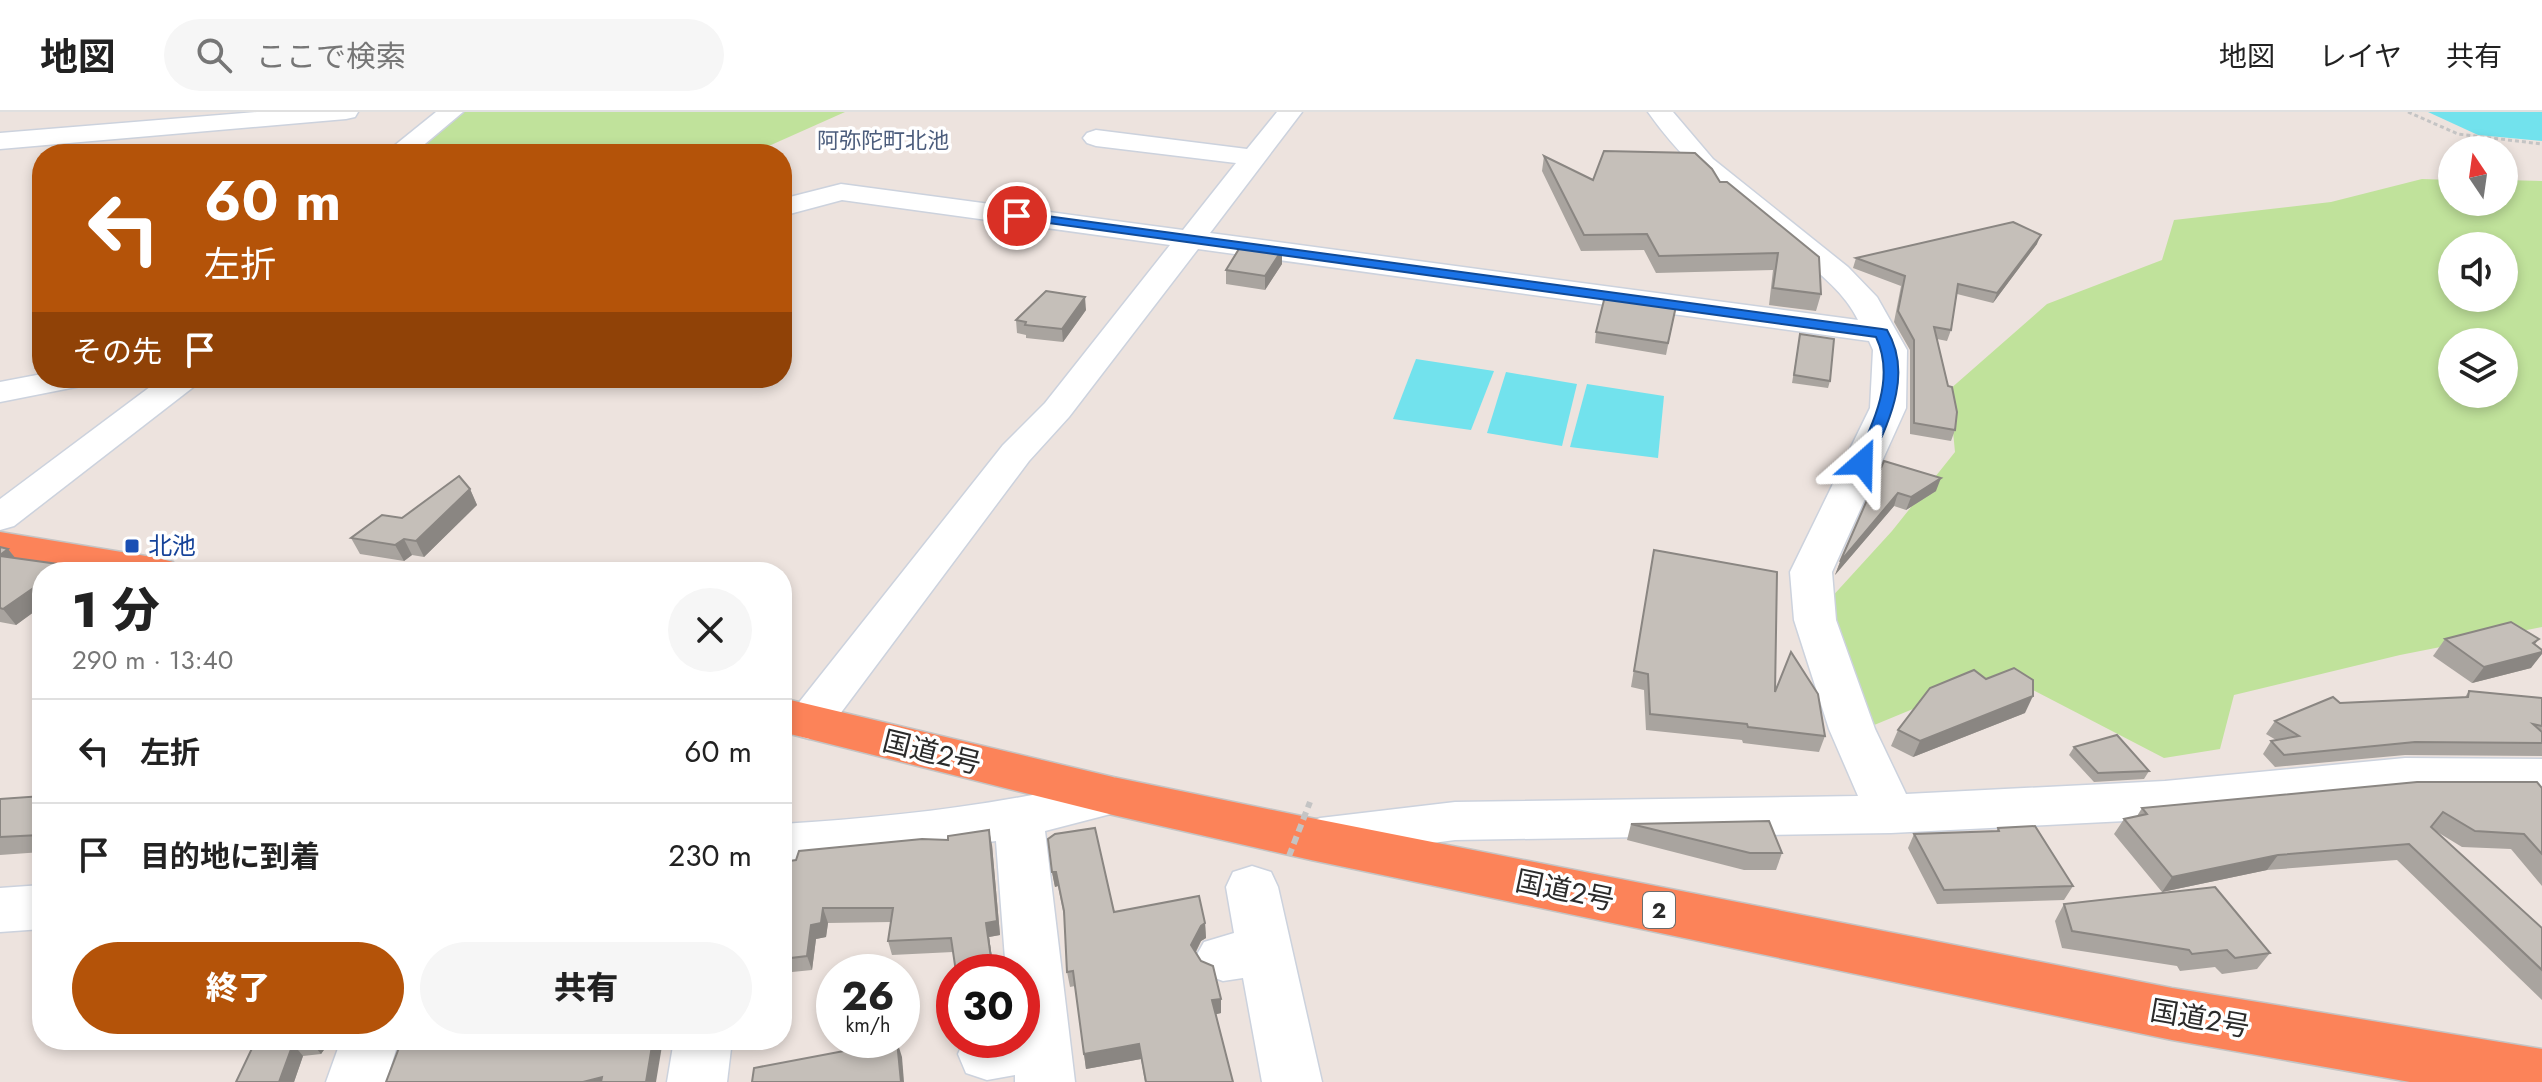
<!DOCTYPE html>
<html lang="ja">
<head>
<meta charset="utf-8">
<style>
	body { margin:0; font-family:Jost,"Noto Sans JP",sans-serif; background:#f6f6f6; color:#222; height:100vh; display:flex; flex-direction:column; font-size:30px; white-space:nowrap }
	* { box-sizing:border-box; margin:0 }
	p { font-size:26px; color:#767676 }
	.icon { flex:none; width:44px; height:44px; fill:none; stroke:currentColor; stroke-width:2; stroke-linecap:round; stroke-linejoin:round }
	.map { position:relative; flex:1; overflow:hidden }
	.panel { position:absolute; left:32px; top:450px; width:760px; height:488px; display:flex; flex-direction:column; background:#fff; border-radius:32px; box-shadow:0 4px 12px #0003 }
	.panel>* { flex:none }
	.guide { position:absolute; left:32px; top:32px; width:760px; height:244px; border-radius:32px; box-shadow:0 4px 12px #0003; background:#b45309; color:#fff; overflow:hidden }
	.needle { width:52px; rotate:347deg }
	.tools { position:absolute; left:2438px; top:24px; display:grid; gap:16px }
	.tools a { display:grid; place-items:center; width:80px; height:80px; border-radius:50%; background:#fff; box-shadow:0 4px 12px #0003; font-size:40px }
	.speed { position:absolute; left:816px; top:842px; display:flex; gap:16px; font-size:40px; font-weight:700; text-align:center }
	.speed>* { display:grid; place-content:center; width:104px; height:104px; border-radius:50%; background:#fff; box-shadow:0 4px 12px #0003; line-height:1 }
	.speed small { font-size:20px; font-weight:400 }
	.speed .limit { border:12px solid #d22; background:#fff; color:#111 }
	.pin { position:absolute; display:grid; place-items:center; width:68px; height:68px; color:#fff; margin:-34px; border:4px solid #fff; border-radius:50%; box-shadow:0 2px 8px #0007 }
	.me { position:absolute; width:88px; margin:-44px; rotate:25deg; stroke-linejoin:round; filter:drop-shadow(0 0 6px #0008) }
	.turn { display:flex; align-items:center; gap:28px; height:168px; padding:0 40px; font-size:36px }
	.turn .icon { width:104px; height:104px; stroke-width:2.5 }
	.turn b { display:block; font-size:56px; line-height:68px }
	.then { display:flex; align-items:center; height:76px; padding:0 40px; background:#0003; gap:16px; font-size:30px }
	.round { display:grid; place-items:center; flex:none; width:84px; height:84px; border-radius:42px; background:#f6f6f6 }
	.headline { display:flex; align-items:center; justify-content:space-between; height:136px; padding:0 40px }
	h1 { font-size:48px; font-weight:800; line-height:60px }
	.cta { display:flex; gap:16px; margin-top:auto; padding:16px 40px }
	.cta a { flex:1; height:92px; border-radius:48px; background:#b45309; color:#fff; font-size:32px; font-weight:800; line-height:92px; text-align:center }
	.cta a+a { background:#f6f6f6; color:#222 }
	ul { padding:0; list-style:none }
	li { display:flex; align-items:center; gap:24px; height:104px; padding:0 40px; border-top:2px solid #e0e0e0 }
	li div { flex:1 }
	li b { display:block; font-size:30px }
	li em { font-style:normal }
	header { display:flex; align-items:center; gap:48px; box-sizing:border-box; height:112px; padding:0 40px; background:#fff; border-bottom:2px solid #e0e0e0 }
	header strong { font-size:38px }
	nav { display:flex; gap:44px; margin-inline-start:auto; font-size:28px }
	.search { width:560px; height:72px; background:#f6f6f6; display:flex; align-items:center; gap:20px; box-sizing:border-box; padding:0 28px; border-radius:44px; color:#767676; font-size:30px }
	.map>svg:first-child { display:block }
	.green { fill:#c0e29b; fill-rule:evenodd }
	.water { fill:#72e2ed }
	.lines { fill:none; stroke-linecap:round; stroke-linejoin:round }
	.minor-casing { stroke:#ccd2dd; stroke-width:3 }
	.highway-casing { stroke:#c4c4c4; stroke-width:3 }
	.path { stroke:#c4c4c4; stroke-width:3; stroke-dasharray:4 3; stroke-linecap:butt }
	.minor { fill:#fff; fill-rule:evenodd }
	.highway { fill:#fc8359; fill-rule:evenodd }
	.path-bridge { stroke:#c4c4c4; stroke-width:6; stroke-dasharray:8 5; stroke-linecap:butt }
	.wall { fill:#a9a49f }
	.shaded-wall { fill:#8a8682 }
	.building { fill:#c5bfb9; stroke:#8a8682; stroke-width:2 }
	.route { fill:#1a73e8; stroke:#114b97; stroke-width:2 }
	.transit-dot { fill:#1a4fb4; stroke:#fff; stroke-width:3 }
	.labels { text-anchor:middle; stroke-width:7; stroke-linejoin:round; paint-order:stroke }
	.far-neighbourhood-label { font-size:22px; fill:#4c5d7c; stroke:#fff }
	.shield { fill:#fff; stroke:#6b6b6b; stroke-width:2 }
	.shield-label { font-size:22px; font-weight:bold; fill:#2b2b2b }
	.transit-label { font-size:24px; fill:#164399; stroke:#fff; text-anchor:start }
	.near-street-label { font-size:28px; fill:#2b2b2b; stroke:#fff }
</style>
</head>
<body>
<header>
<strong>地図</strong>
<div class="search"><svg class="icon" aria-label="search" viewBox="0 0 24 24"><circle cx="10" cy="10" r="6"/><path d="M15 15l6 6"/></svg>ここで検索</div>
<nav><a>地図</a><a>レイヤ</a><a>共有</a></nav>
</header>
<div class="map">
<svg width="2542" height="970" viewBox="0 0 2542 970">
	<rect width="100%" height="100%" fill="#ede3de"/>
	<g class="green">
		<path d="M461,0h384l-94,42h-342z"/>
		<path d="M2422,67l30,1v22h52v-22l38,1v446l-142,28 -166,40 -14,54 -56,9 -164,-85 -133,55 -38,-128 63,-69 63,-79 -6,-62 98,-86 115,-44 12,-40 157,-18zM2452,134h52v52h-52zM2452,230h52v52h-52z"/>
	</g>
	<g class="water">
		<path d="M2428,0h114v29l-64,-6z"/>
		<path d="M1416,247l78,12 -23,59 -78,-11z"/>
		<path d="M1506,260l71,12 -15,62 -75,-13z"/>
		<path d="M1587,272l77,12 -6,62 -88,-11z"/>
	</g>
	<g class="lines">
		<defs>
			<g id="minor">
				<path d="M257,0h101l-3,5 -9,2 -346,30v-16z"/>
				<path d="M436,0h27l-50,42h-29z"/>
				<path d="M1277,0h25l-92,121 648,87c-16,-33 -50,-55 -78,-79 -48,-40 -96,-77 -132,-129h25l40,47 135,108 29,30 30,53 -1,58 -74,164 4,48 39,109 31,65 259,-13 240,-23 137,1v36l-137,-1 -240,25 -274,14 -436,7 -135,18 -18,-6 -7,-14 7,-14 18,-6 135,-16 403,-6 -29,-67 -35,-109 -4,-48 80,-164 3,-58 -4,-9 -671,-92 -129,168 -40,44 -204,273 -16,5 -16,-5 -7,-12 7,-12 210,-265 42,-42 125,-158 -328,-45 -60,16v-17l59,-15 342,46 53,-67 -140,-17 -9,-3 -4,-5 4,-5 9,-3 151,19z"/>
				<path d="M42,262v4h49l-5,7 -86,17v-20z"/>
				<path d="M162,266h39l-5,7 -182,141 -14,4v-31z"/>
				<path d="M1113,665l17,6 8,13 -8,13 -85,22 30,251h-60v-7l-28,5 -21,-7 -8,-19 6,-14h58v-68h-16l-10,-131 -88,12 -126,11v-40c112,-7 222,-19 331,-47z"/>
				<path d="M1252,754l19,6 7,15 44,195h-60l-19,-104 -20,3 -19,-7 -9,-16 9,-16 30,-9 -8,-46 7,-15z"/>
				<path d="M42,773v44l-42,3v-44z"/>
				<path d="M341,928h58l-13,42h-60z"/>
				<path d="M674,928h58l-5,42h-60z"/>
			</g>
			<g id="highway">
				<path d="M0,420l158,26 15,4 7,10h-99l-81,-14z"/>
				<path d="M782,586l331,79 198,41 861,170 370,61v33h-132l-238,-42 -861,-180 -198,-45 -331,-83z"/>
			</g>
		</defs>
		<use href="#minor" class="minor-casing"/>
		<use href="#highway" class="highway-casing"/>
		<path class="path" d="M2408,0l50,22 84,10"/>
		<use href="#minor" class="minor"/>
		<use href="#highway" class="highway"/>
		<path class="path-bridge" d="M1289,744l21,-54"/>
	</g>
	<g class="wall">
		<path d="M1544,44l49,24 127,2 101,112 -5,17 -47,-6 4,-35 -117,3 -12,-23 -63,1 -39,-80z"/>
		<path d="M2037,132l-44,59 -36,-9 -6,36 -4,11 -10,-2 18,91 -4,11 -41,-7v-84l-16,-28 7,-36 -48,-18 3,-10z"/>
		<path d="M1282,138v14l-17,26 -39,-6v-14z"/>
		<path d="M1676,194l-10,49 -71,-12 1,-11z"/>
		<path d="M1086,198l-23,32 -37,-4v-3l-9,-2 -1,-13z"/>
		<path d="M1800,222l30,47 -2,7 -36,-5z"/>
		<path d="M1884,349l52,30 -30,19 -12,-4 -59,69 5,-13z"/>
		<path d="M470,377l7,16 -53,52 -12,-2 -8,6 -44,-7 -9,-16z"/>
		<path d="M0,435l8,2 7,9 27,14v34l-26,19 -16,-3z"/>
		<path d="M1654,438l121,142 50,44 -6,16 -76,-9 -1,-3 -96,-10 -2,-40 -13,-3z"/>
		<path d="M2445,527l89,5 -3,24 -59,15 -39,-27z"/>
		<path d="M2469,579l73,7v58l-137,-1 -130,12 -12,-13 8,-13 5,-1 -10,-6 9,-13 65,-18 125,-6z"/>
		<path d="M2025,601l-112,44 -22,-11 7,-16z"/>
		<path d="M2074,635l75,24 -5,8 -50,3 -25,-27z"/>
		<path d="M2542,676v98l-31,-37 -49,-2 -28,-17 108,98v72l-145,-140 -130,10 -105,22 -48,-58 10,-15 13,-3 5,-8z"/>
		<path d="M42,684v56l-42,3v-56z"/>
		<path d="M1631,712l151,29 -6,17h-32l-117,-30z"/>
		<path d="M1998,716l75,58 -9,14 -127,4 -29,-56 6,-14 82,-2z"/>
		<path d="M992,733l8,90 -11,2 5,35h-38l-3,-20 -61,3 -4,-14 3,-19 -63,1 -2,14 -10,2 -4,31 -30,3v-111z"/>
		<path d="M1052,760l62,40 91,11 1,15 -5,3 -5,11 25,61 -5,1 17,68h-88l-4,-23 -55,10 -11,-83 -5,1 -3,-15 -3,-56 -6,-30 -3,1z"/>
		<path d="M2064,792l206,49 -13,16 -35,5 -7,-7 -35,4 -3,-5 -115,-18 -7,-27z"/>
		<path d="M256,928h83l-3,5 -10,2 -5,7 -18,2 -9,26h-58z"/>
	</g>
	<g class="shaded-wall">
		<path d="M2041,123l-4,9 -44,59 4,-10z"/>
		<path d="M1282,138v14l-17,26v-14z"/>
		<path d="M1085,185l1,13 -23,32 -1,-13z"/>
		<path d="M1941,366l-5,13 -30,19 5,-13z"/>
		<path d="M470,377l7,16 -53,52 -8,-16z"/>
		<path d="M1898,381l-4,13 -59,69 5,-13z"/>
		<path d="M404,427l8,16 -8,6 -9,-16z"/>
		<path d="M8,437l12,15 -20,-9z"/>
		<path d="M65,453l5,7h-15z"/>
		<path d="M42,470v24l-26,19 -13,-16z"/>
		<path d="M2539,527l-13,16 16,-3v2l-11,14 -59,15 12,-16z"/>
		<path d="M2033,584l-8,17 -112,44 7,-16z"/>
		<path d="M989,718l3,15 8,90 -11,2 5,35 -8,-49z"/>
		<path d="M2278,743l-11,15 -105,22 10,-15z"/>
		<path d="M1052,760h4l2,14 -3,1z"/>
		<path d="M823,796l5,15 -2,14 -10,2 -4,31 -5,-14 4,-31z"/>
		<path d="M1205,811l1,15 -5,3 -9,18 -1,-14 10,-19z"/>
		<path d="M1221,887v14l-8,2 -1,-15z"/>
		<path d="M312,928h27l-3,5 -10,2 -5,7 -10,-12z"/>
		<path d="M653,928h10l-7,42h-10z"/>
		<path d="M897,929l5,16 2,25h-3z"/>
		<path d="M293,932l10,12 -9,26h-15z"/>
		<path d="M1139,932l2,15 -55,10 -2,-15z"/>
		<path d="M602,965l3,5h-22z"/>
	</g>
	<g class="building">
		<path d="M1604,39l91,2 17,16 8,13h7l92,75 2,37 -48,-6 5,-35 -119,3 -12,-22 -63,1 -40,-79 49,24z"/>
		<path d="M2013,110l28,13 -44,58 -39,-9 -7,46 -17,-3 14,59 4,1 5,25 -2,18 -41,-7v-83l-16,-29 7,-35 -49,-18z"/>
		<path d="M1242,132l40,6 -17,26 -39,-6z"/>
		<path d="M1046,179l39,6 -23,32 -37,-4 1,-3 -10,-2z"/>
		<path d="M1605,184l71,10 -8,37 -72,-11z"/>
		<path d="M1800,222l34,5 -4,42 -36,-6z"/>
		<path d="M1884,349l57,17 -30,19 -13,-4 -58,69z"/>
		<path d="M459,364l11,13 -54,52 -12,-2 -9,6 -44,-7 31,-23 20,3z"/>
		<path d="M0,435l8,2 -8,6z"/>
		<path d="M1654,438l123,22 -2,120 16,-40 27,42 7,42 -77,-9 -1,-3 -97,-10 -2,-40 -14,-3z"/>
		<path d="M0,444l65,9 -10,7h-13v10l-39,27 -3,-1z"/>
		<path d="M2511,510l28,17 -6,4 9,7v2l-58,15 -39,-28z"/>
		<path d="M2014,556l19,12v16l-113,45 -22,-11 32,-42 44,-18 12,9z"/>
		<path d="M2469,579l73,7v28l-9,-2 9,8v11l-127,-1 -131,13 -13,-14 28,-5 -24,-15 58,-24 7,6 128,-6z"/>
		<path d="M2117,623l32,36 -51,2 -24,-26z"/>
		<path d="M2417,670h120l5,6v66l-18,-20 -49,-3 -32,-19 -12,15 111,101v42l-133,-126 -131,11 -106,22 -48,-58 23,-5 -5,-6z"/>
		<path d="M42,684v37l-2,2 -40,2v-38z"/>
		<path d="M1769,709l13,32h-32l-119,-29z"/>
		<path d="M2035,714l38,60 -129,4 -30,-56 85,-3 -1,-3z"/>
		<path d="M1095,716l19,84 85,-16 6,27 -4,3 -10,19 10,16 12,5 8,33 -9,1 21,82h-87l-7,-38 -55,10 -11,-83 -6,1 -3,-61 -8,-39h-4l-4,-33 7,-5z"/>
		<path d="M989,718l8,91 -11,2 7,49h-37l-5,-34 -63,3 5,-33h-70l-2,15 -10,2 -4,31 -25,3v-97l14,-2 3,-9 123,-12 26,1v-4z"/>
		<path d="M2215,775l55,66 -35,5 -8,-8 -35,4 -3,-4 -117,-19 -8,-27z"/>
		<path d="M256,928h56l-1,2 -18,2 -14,38h-43z"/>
		<path d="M402,928h140l-1,2 24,-2h88l-7,42h-45l1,-5 -19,5h-197z"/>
		<path d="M897,929l4,41h-149l2,-14z"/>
	</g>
	<path class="route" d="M1017,100l865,117 5,1c26,44 2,91 -17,133l-8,4 -8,-4c19,-39 42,-84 22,-126l-863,-119 -2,-2z"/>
	<rect class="transit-dot" x="124" y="426" width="16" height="16" rx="4"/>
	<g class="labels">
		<g class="far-neighbourhood-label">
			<text x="883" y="36">阿弥陀町北池</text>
		</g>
		<rect class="shield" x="1643" y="780" width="32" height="36" rx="6"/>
		<g class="shield-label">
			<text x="1659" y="806">2</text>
		</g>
		<g class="transit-label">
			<text x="148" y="442">北池</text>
		</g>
		<g class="near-street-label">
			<text transform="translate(932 640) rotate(14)" y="10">国道2号</text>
			<text transform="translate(1565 778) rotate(12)" y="10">国道2号</text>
			<text transform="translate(2200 906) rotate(10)" y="10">国道2号</text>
		</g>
	</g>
</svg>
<div class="tools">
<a><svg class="needle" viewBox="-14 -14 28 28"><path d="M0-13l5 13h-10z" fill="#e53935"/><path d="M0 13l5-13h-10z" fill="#767676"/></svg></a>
<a><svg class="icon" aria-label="sound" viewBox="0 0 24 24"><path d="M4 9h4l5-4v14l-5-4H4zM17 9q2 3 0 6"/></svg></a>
<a><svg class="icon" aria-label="layers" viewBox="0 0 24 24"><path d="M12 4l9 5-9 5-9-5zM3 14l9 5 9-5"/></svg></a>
</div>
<div class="speed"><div>26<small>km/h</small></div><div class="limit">30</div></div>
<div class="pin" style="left:1017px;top:104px;background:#d93025"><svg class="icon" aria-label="arrive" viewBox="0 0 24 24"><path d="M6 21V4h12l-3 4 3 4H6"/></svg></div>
<svg class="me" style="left:1862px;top:351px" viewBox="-20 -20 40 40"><path d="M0-17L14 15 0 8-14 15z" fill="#1a73e8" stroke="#fff" stroke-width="4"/></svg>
<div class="guide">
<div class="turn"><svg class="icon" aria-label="left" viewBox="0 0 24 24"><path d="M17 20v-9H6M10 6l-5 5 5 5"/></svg><div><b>60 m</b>左折</div></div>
<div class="then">その先<svg class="icon" aria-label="arrive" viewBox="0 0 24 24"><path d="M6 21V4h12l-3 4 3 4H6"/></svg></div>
</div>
<section class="panel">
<div class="headline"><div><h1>1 分</h1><p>290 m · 13:40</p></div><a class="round"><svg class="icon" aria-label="close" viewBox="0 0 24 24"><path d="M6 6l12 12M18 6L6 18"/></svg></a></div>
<ul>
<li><svg class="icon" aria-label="left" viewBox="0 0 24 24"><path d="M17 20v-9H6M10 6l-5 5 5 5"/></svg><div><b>左折</b></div><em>60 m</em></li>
<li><svg class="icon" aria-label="arrive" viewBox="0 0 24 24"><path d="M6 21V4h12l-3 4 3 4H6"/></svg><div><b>目的地に到着</b></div><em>230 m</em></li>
</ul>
<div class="cta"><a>終了</a><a>共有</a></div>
</section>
</div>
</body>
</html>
